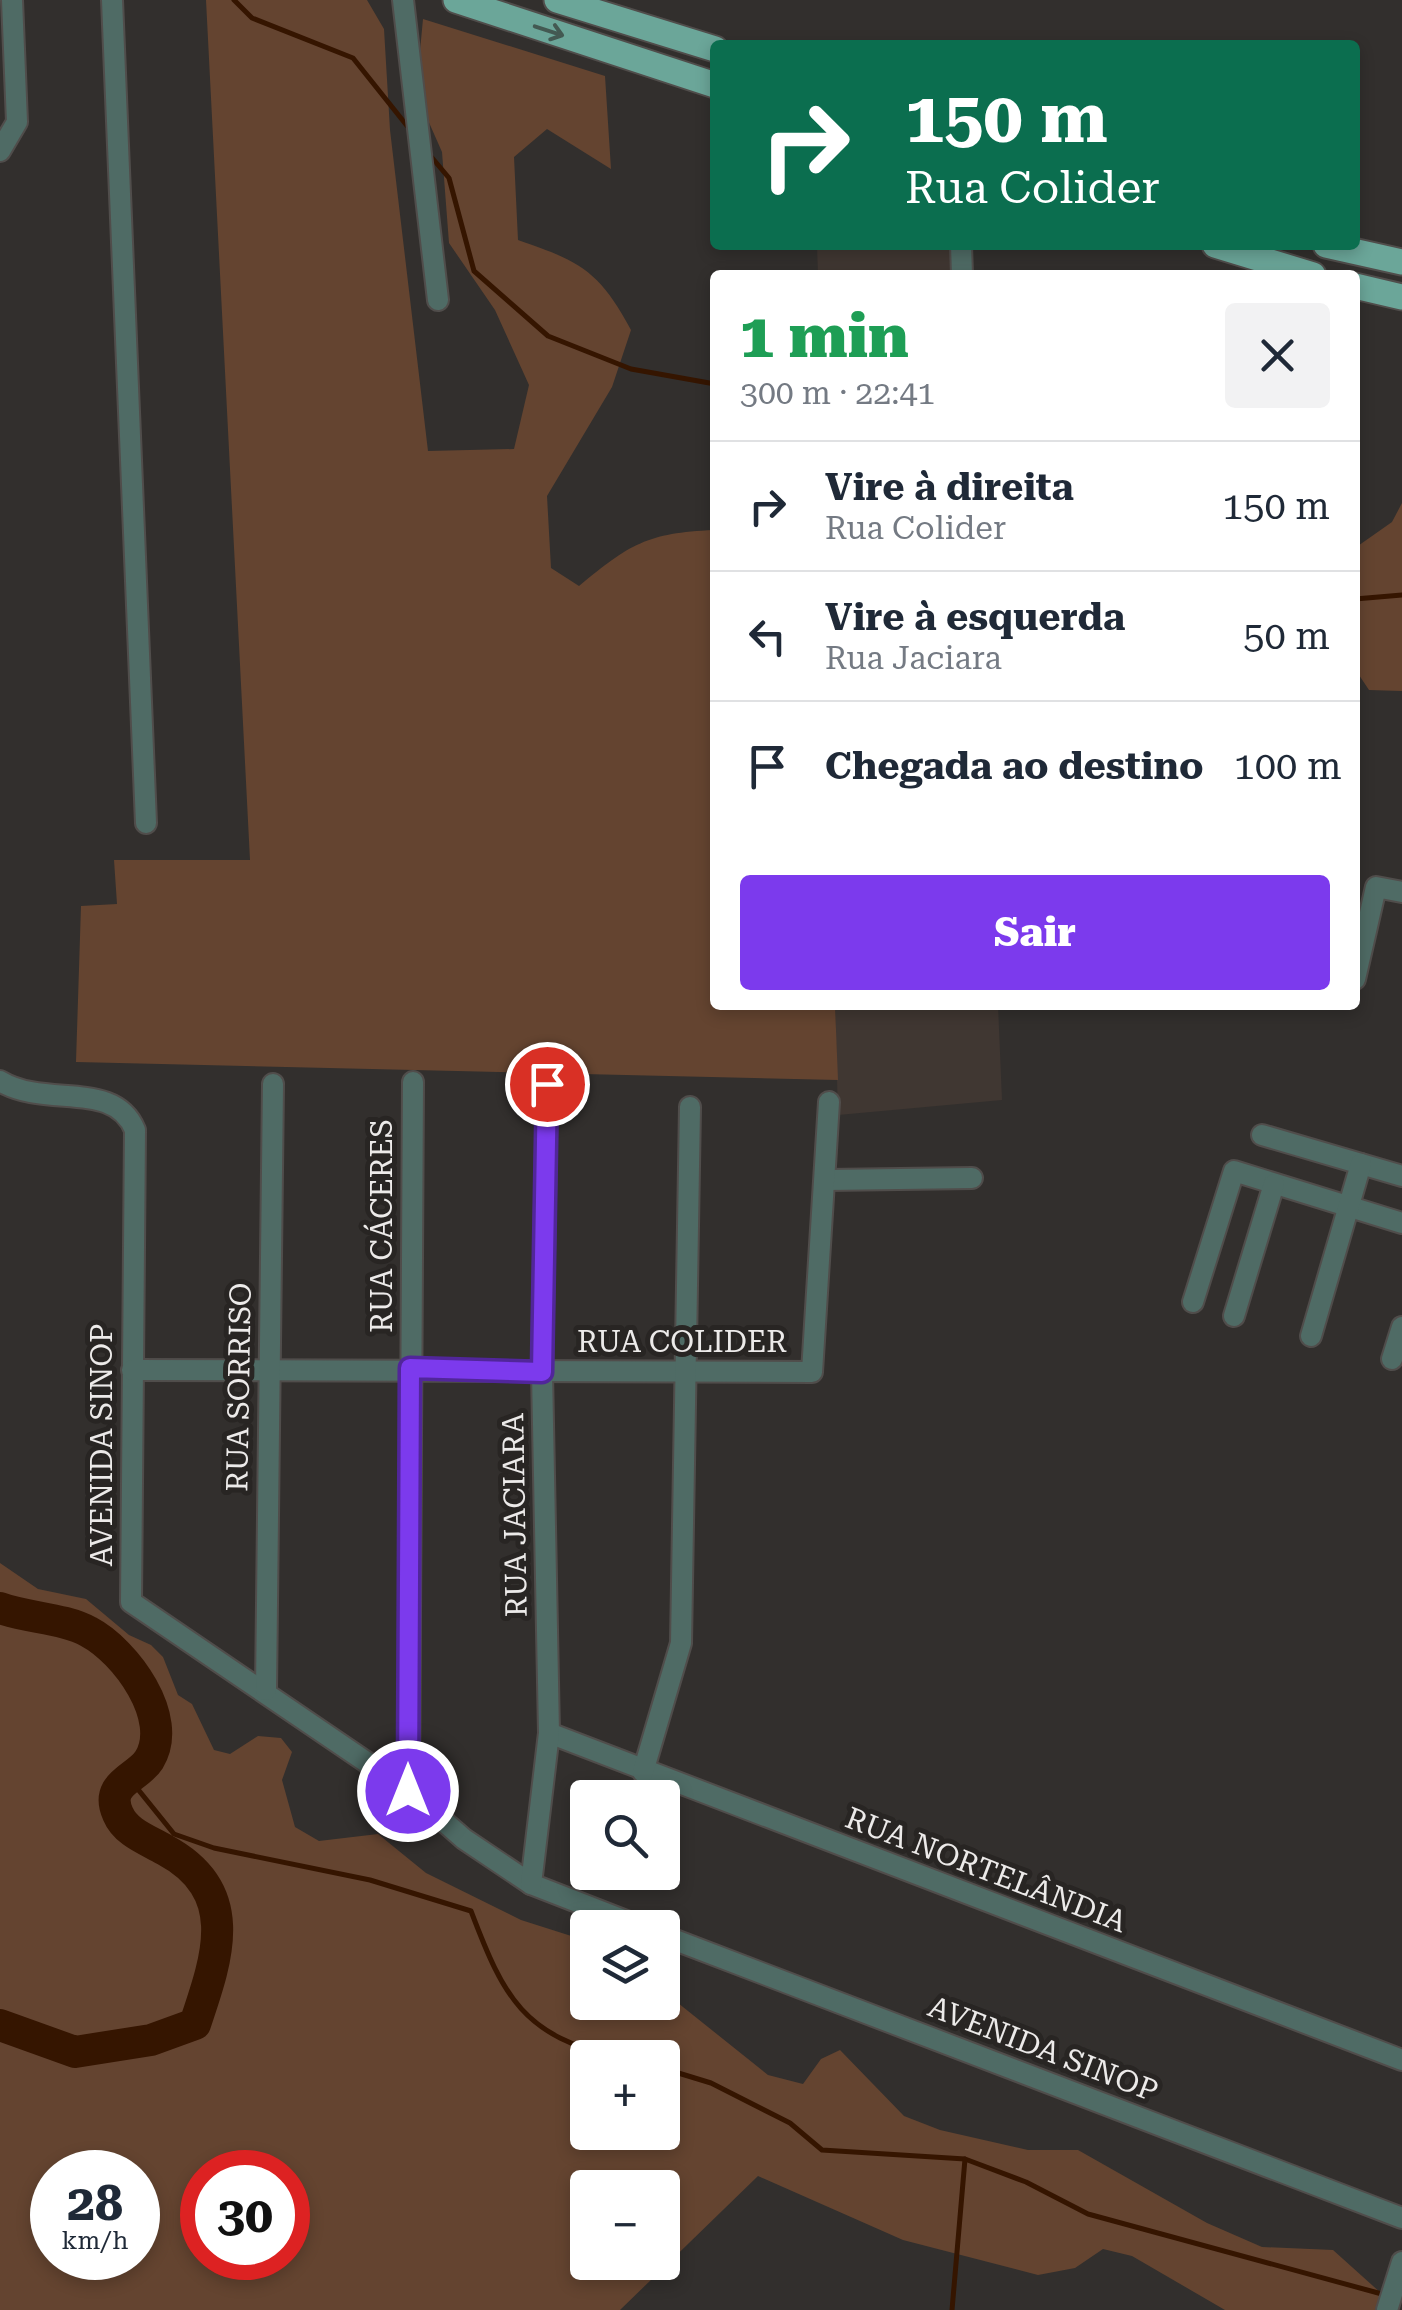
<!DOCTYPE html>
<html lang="pt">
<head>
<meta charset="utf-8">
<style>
	body { margin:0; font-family:"Roboto Serif",serif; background:#f2f2f3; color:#1f2937; height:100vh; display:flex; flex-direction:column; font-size:38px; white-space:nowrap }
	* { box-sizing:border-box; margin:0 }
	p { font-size:32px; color:#747a83 }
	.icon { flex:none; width:55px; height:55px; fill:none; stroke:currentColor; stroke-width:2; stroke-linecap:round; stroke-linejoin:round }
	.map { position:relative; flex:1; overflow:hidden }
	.panel { position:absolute; left:710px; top:270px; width:650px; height:740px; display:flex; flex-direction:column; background:#fff; border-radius:10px; box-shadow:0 5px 15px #0003 }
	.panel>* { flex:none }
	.banner { position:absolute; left:710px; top:40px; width:650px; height:210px; border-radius:10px; box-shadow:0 5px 15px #0003; background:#0b6e4f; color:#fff; overflow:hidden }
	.tools { position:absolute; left:570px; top:1780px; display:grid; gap:20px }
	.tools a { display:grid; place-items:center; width:110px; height:110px; border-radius:10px; background:#fff; box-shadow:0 5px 15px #0003; font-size:50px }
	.speed { position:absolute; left:30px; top:2150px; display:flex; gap:20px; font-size:50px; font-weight:700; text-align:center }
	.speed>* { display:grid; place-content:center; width:130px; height:130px; border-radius:50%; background:#fff; box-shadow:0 5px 15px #0003; line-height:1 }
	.speed small { font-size:25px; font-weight:400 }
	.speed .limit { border:15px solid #d22; background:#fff; color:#111 }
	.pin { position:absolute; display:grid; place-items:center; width:85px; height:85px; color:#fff; margin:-42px; border:5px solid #fff; border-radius:50%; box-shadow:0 2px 10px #0007 }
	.me { position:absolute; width:110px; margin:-55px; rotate:0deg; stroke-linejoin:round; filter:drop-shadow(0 0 8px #0008) }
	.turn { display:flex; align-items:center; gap:35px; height:210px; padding:0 30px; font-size:45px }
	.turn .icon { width:130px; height:130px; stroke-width:2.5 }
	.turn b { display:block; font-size:70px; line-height:85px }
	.round { display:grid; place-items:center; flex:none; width:105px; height:105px; border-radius:10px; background:#f2f2f3 }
	.head { display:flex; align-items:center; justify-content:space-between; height:170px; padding:0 30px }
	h1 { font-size:60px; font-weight:800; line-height:75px; color:#1e9e55 }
	.button { display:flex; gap:20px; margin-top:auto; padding:20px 30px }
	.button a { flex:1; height:115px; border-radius:10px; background:#7c3aed; color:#fff; font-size:40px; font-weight:800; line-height:115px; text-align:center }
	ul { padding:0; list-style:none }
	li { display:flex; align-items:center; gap:30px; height:130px; padding:0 30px; border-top:2px solid #e0e1e3 }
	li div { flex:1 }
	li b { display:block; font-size:38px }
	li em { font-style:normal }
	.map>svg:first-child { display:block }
	.built { fill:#403732 }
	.green { fill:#644430; fill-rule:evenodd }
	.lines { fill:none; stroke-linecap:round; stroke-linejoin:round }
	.stream { stroke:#351500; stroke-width:5 }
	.river { stroke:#351500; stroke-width:32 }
	.minor-casing { stroke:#504d4b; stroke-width:24 }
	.major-casing { stroke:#504d4b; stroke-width:29 }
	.minor { stroke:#4f6b65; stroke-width:20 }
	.major { stroke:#6ba699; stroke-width:25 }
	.oneway { stroke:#435952 }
	.route-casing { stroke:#51269a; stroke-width:25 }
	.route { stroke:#7c3aed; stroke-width:18 }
	.labels { text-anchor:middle; stroke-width:10; stroke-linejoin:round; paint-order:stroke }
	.street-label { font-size:30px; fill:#eceae9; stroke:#282523 }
</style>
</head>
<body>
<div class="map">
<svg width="1402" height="2310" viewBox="0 0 1402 2310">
	<rect width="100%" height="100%" fill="#322f2d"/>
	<g class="built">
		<path d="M817,245h133l1,30h-133z"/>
		<path d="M835,1005h163l4,95 -164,15z"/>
	</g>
	<g class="green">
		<path d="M206,0h161l17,29 6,101 38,321 86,-2 15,-64 -34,-75 -46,-67 -7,-91 -26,-59 7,-74 182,57 6,93 -64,-40 -33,28 4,83c61,21 81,30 113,90l-19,57 -65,109 4,72 28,18c51,-42 68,-53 135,-56l1,475h120l3,75 -762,-18 5,-156 36,-2 -3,-44h136z"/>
		<path d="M1402,503v188l-33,-1 -14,-21v-121l37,-26z"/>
		<path d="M0,1563l38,26 48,10 43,36 22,10 12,12 15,38 14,9 22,46 16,4 28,-18 23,2 11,14 -10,28 13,47 24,14 59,-7 48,39 95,47 66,21 1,61h74l1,-11 105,84 35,9 18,-25 19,-9 64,66 36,14 88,20h50l129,73 55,24 71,3 49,44 -7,16h-150l-93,-54 -29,-7 -28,19 -37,7 -135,-35 -145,-64 -138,134h-620zM588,2058h74v74h-74zM52,2172h86v86h-86zM202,2172h86v86h-86zM588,2188h74v74h-74z"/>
	</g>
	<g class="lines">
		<g class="stream">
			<path d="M234,0l18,18 101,40 59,74"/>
			<path d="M428,153l21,25 25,93 74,65 83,33 84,15"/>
			<path d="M1355,599l47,-4"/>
			<path d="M128,1777l46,57 40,14 156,32 101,31c33,87 52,125 148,147"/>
			<path d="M662,2068l49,15 79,40 32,27 143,9 61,23 62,32 294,80"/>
			<path d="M952,2310l13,-151"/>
		</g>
		<path class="river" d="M0,1608c27,10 64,10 89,24 36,19 86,86 60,128 -12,19 -45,23 -31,54 8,19 30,26 47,36 76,41 53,106 30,174l-44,16 -76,12 -75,-27"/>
		<defs>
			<g id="minor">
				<path d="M112,0l34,823"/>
				<path d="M403,0l35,300"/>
				<path d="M0,151l17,-29 -5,-122"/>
				<path d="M961,245l1,30"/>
				<path d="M1355,979l21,-92 26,5"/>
				<path d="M0,1081c47,28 114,-2 135,49l-4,472 278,189 55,48 67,45 113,44"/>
				<path d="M1262,1135l140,41"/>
				<path d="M827,1180l145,-2"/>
				<path d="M1193,1302l41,-131 168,52"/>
				<path d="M1234,1316l40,-132"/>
				<path d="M1311,1336l50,-172"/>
				<path d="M1392,1359l10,-32"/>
				<path d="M132,1370l680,2 17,-270"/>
				<path d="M266,1690l7,-606"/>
				<path d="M549,1733l853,327"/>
				<path d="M643,1772l38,-129 9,-536"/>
				<path d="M409,1791l4,-709"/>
				<path d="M531,1884l18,-151 -7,-361 5,-288"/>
				<path d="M662,1935l740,283"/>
				<path d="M1387,2310l15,-48"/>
			</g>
			<g id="major">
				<path d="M456,0l259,85"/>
				<path d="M557,0l158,49"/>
				<path d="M1215,245l98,30"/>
				<path d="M1326,245l76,17"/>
				<path d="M1355,286l47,11"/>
			</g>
		</defs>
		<use href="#minor" class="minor-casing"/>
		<use href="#major" class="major-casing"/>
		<use href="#minor" class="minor"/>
		<use href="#major" class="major"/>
	</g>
	<defs><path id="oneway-shaft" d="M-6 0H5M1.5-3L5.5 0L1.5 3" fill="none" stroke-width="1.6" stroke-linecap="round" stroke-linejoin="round" transform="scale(2.5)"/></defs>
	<use class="oneway" href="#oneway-shaft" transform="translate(549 31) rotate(18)"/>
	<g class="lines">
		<defs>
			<path id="route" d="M408,1791l2,-423 132,4 5,-288"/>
		</defs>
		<use href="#route" class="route-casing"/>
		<use href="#route" class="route"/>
	</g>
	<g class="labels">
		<g class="street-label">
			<text transform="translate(382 1226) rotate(-90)" y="10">RUA CÁCERES</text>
			<text x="682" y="1352">RUA COLIDER</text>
			<text transform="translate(239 1387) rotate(-89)" y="10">RUA SORRISO</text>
			<text transform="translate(102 1445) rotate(-90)" y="10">AVENIDA SINOP</text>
			<text transform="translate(515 1515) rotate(-91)" y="10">RUA JACIARA</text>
			<text transform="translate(986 1870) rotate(21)" y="10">RUA NORTELÂNDIA</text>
			<text transform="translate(1043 2049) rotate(21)" y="10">AVENIDA SINOP</text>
		</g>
	</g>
</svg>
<div class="tools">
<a><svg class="icon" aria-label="search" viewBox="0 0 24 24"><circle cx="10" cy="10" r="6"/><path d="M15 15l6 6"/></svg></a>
<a><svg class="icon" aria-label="layers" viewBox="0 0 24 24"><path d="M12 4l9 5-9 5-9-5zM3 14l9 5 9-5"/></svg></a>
<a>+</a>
<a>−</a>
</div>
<div class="speed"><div>28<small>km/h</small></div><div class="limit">30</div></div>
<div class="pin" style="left:547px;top:1084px;background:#d93025"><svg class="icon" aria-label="arrive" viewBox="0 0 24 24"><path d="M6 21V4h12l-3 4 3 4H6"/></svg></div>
<svg class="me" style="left:408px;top:1791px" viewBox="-20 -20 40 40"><circle r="17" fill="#7c3aed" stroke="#fff" stroke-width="3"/><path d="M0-11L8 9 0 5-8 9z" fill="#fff"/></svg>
<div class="banner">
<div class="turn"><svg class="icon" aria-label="right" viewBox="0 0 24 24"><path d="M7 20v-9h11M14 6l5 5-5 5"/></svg><div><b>150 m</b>Rua Colider</div></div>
</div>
<section class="panel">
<div class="head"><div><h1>1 min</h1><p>300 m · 22:41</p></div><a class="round"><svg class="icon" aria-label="close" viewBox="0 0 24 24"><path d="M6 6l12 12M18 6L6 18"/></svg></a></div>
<ul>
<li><svg class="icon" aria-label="right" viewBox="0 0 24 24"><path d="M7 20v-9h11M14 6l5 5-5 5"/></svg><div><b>Vire à direita</b><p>Rua Colider</p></div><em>150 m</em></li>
<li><svg class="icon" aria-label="left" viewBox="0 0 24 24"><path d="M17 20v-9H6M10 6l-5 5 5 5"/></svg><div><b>Vire à esquerda</b><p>Rua Jaciara</p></div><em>50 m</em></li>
<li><svg class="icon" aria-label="arrive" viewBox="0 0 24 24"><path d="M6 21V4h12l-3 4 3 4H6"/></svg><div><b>Chegada ao destino</b></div><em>100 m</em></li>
</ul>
<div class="button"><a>Sair</a></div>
</section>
</div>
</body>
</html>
